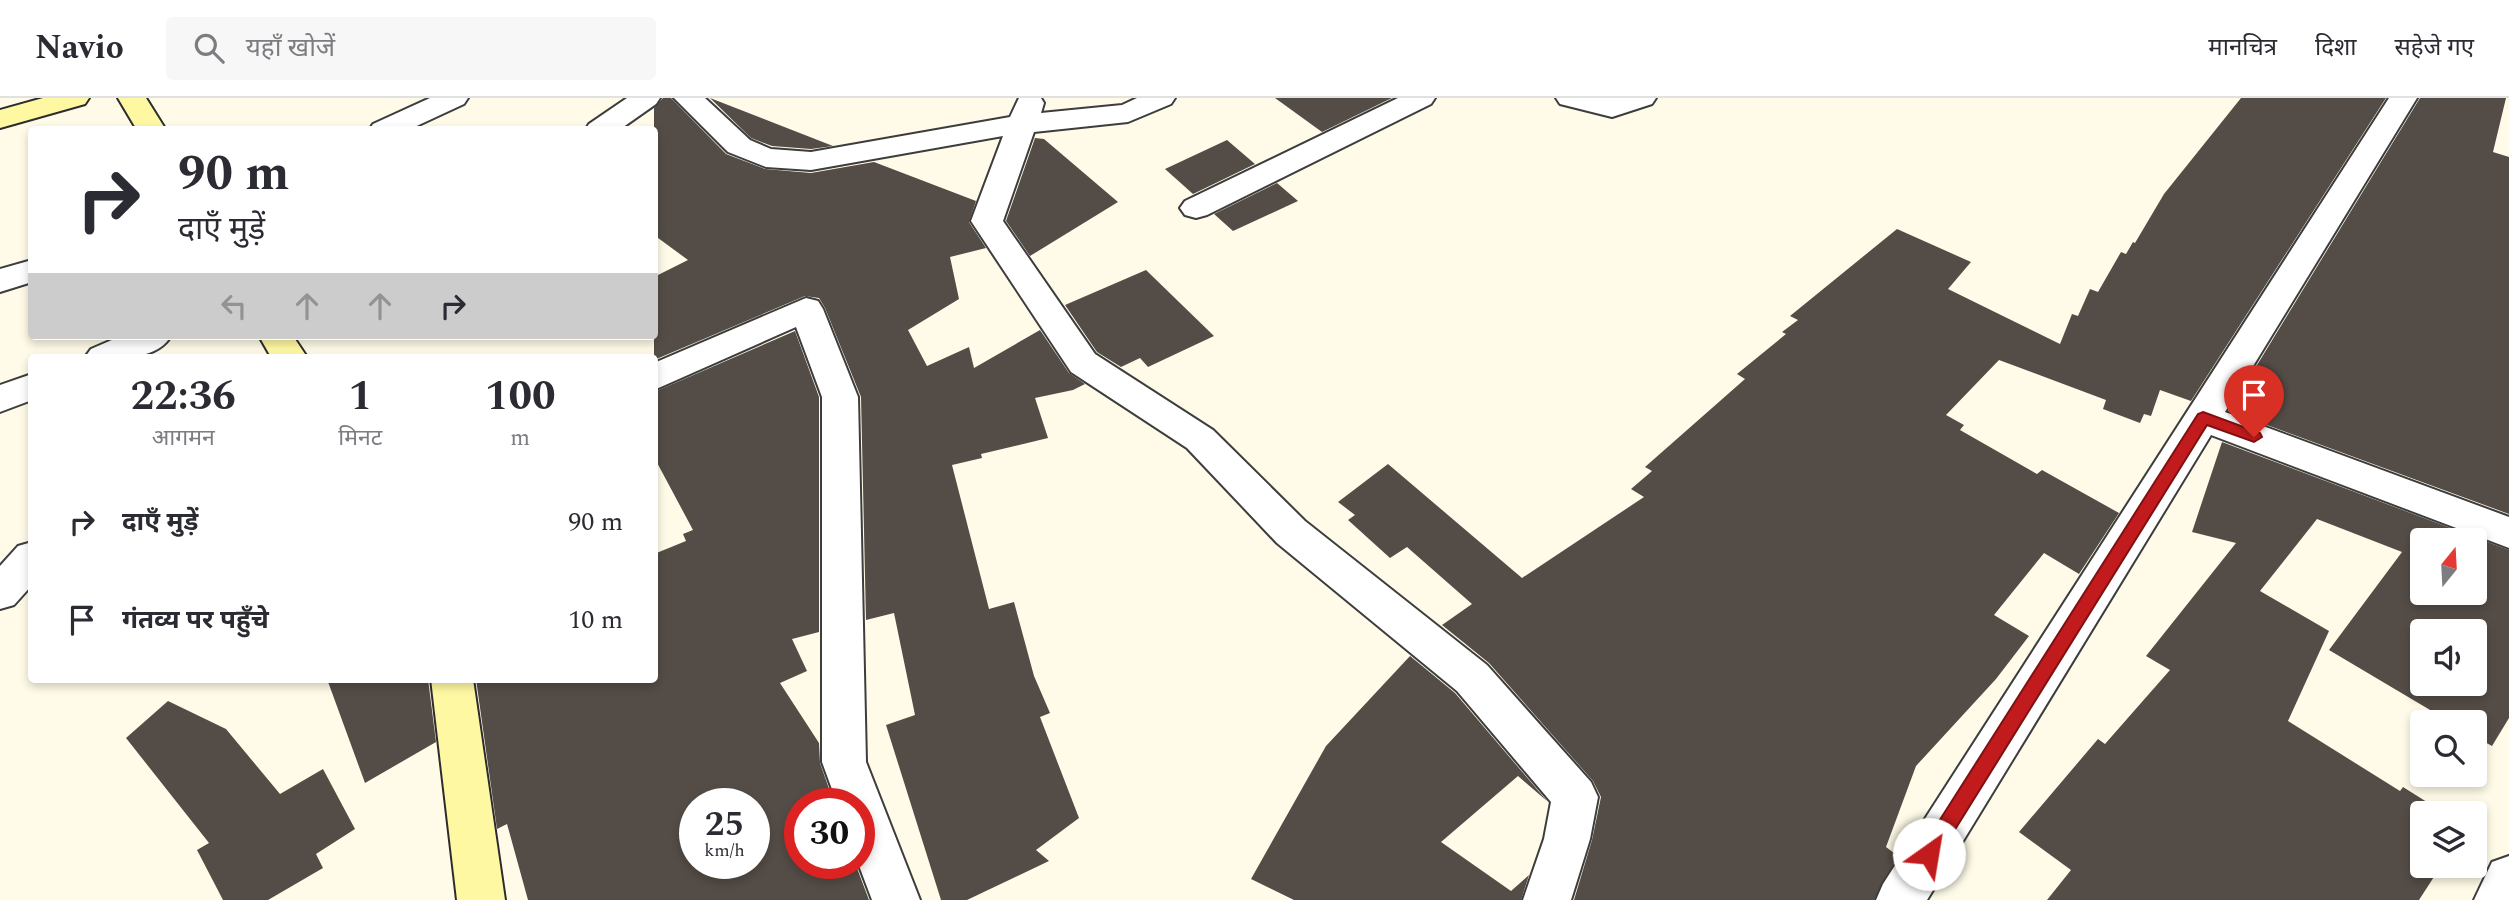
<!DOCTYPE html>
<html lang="hi">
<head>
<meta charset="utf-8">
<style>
	body { margin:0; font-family:Spectral,"Noto Sans Devanagari",serif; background:#f7f7f7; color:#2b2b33; height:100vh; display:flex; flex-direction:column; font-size:26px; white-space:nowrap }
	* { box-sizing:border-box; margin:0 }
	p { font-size:23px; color:#7c7c81 }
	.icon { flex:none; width:38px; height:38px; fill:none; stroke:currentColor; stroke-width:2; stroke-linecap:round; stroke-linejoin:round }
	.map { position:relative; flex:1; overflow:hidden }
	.details { position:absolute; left:28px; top:256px; width:630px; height:329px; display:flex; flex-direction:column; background:#fff; border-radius:7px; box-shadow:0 4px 10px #0003 }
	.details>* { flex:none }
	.banner { position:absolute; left:28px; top:28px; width:630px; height:214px; border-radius:7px; box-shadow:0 4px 10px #0003; background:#fff; color:#2b2b33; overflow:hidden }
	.needle { width:46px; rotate:18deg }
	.tools { position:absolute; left:2410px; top:430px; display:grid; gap:14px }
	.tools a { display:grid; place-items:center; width:77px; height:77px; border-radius:7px; background:#fff; box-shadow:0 4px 10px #0003; font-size:35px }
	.speed { position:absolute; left:679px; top:690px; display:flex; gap:14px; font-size:35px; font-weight:700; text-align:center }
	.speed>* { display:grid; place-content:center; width:91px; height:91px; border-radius:50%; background:#fff; box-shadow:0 4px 10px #0003; line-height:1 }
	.speed small { font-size:18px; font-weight:400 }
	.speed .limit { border:10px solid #d22; background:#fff; color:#111 }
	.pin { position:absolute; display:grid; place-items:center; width:60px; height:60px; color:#fff; margin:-72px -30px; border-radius:50% 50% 50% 0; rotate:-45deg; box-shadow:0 0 7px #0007 }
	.pin .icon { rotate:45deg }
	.me { position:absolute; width:77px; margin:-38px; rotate:32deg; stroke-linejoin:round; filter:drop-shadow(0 0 5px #0008) }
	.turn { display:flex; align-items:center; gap:24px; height:147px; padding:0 35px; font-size:32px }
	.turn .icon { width:91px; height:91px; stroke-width:2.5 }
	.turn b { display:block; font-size:49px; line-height:60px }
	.lanes { display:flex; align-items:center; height:66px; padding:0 35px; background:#0003; justify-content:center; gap:35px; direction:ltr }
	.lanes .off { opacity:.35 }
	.eta { display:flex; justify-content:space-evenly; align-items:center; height:119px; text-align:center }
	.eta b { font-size:42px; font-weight:700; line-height:49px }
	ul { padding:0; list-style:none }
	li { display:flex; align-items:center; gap:21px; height:98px; padding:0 35px }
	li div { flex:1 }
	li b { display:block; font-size:26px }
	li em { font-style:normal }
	header { display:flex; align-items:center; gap:42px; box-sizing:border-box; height:98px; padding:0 35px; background:#fff; border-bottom:2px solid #e1e1e2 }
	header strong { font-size:33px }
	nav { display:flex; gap:38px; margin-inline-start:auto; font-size:24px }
	.search { width:490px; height:63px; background:#f7f7f7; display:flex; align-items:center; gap:18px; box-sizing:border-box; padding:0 24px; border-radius:7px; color:#7c7c81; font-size:26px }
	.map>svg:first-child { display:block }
	.building { fill:#544c46; fill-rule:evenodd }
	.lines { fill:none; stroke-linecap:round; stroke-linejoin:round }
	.street-casing { stroke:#3d3d3d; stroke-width:4 }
	.secondary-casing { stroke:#2c2c2c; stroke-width:4 }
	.street { fill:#fff; fill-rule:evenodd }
	.secondary { fill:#fff8a3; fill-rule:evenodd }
	.route { fill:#c21b1d; stroke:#7e1213; stroke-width:2 }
</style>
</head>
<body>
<header>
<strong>Navio</strong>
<div class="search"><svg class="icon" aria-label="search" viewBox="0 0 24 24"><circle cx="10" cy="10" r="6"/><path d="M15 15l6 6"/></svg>यहाँ खोजें</div>
<nav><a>मानचित्र</a><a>दिशा</a><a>सहेजे गए</a></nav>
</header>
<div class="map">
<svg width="2509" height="802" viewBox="0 0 2509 802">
	<rect width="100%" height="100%" fill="#fffbe8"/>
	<g class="building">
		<path d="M663,0h8l55,56 39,15 46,4 63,-11 102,39 -7,21 17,26 -36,9 9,42 -51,31 19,36 42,-19 5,21 66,-38 29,43 16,11 -12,6 -38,8 13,40 -67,16 1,4 -30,7 37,144 25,-7 20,74 16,37 -10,4 39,101 -43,32 13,11 -82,39h-26l-55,-175 29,-10 -21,-102 -28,7 -5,-223 -36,-89 -6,-10 -14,-2 -151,64v-83l34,-17 -34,-25v-127z"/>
		<path d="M710,0l123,48 -22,3 -39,-3 -21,-8z"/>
		<path d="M1275,0h117l-70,34z"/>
		<path d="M2241,0h145l-195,303 -31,-11 -9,26 -7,-2 -4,9 -37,-14 3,-9 -107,-40 -53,55 18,10 -4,5 77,44 5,-4 77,43 -40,61 -35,-21 -50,62 35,21 -33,43 -80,87 -30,81 12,9 -24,44h-300l18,-60 9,-43 -8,-16 -104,-118 -47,-38 30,-21 -65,-57 -17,11 -42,-38 7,-5 -17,-13 50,-38 134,114 122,-81 -13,-8 21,-18 -7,-4 100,-88 -8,-5 49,-40 -4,-2 16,-12 -8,-4 107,-87 74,33 -23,27 112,55 12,-30 6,2 12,-27 8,3 23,-40 5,2 7,-12 2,1 29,-49z"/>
		<path d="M2420,0h86l-13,54 16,5v357l-280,-103z"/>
		<path d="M1035,40l9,1 74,63 -88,54 -24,-35z"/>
		<path d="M1227,42l28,24 -62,30 -28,-25z"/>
		<path d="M1277,85l21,18 -65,30 -19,-17z"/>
		<path d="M1146,172l68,66 -66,31 -8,-9 -19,9 -24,-15 -32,-47z"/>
		<path d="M795,233l24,66v235l-27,7 15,32 -27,12 39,60 1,20 14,40h-34v60h55l14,37h-341l-21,-76 -10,5 -21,-150h178v-125l32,-13 -3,-7 10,-4 -39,-73v-65zM695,705h59v60h-59z"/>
		<path d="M2222,344l287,108v168l-17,28 -18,-10v-13h-22l-123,-73 73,-98 -85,-33 -57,72 69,40 -41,90 112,70 3,-4 43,27h-24v52h19l-22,34h-372l24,-30 -52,-38 79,-93 7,5 65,-74 -24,-14 90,-113 -44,-11zM2422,443h52v52h-52zM2422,534h52v52h-52z"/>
		<path d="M1410,558l45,37 92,108 -29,-25 -77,66 70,49 18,-16 -8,25h-227l-43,-21 75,-133z"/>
		<path d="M327,581h101l8,63 -71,41z"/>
		<path d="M168,603l58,28 54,65 43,-25 32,60 -39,25 7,14 -55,32h-45l-26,-50 12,-7 -83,-105z"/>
	</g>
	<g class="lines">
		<defs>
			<g id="street">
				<path d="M430,0h38l-4,6 -56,26h-39l4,-6z"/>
				<path d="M627,0h33l-4,6 -37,26h-34l4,-6z"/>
				<path d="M674,0h31l45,42 21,9 40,3 199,-35 9,-19h22l3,5 -3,10 81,-8 15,-7h38l-4,6 -43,18 -94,10 -31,89 92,133 118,76 92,91 182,144 104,117 7,15 -8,42 -19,61h-48l21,-61 7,-37 -94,-111 -180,-148 -90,-95 -116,-76 -100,-151 32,-85 -192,34 -45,-3 -38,-15z"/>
				<path d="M1398,0h37l-4,6 -224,111 -11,3 -11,-3 -5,-7 5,-7z"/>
				<path d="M1556,0h100l-4,6 -40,13 -52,-13z"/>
				<path d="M2389,0h28l-192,314 284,105v31l-298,-113 -284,465h-51l7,-16z"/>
				<path d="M32,162v22l-32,10v-23z"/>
				<path d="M806,200l12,3 5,8 35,88 8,365 54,138h-48l-14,-37 1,-60h-22l-15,-41v-365l-26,-70 -142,63v-27z"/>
				<path d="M121,238h50c-16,27 -58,21 -86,21l6,-8z"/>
				<path d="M32,276v26l-32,12v-27z"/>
				<path d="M32,444v43l-18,20 -14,4v-43l18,-20z"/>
				<path d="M2509,758v44h-35l18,-38z"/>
			</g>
			<g id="secondary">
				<path d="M43,0h46l-4,6 -85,24v-18z"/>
				<path d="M118,0h28l20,32h-29z"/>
				<path d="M259,238h34l14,21h-36z"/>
				<path d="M431,581h42l32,221h-48z"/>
			</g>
		</defs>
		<use href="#street" class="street-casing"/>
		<use href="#secondary" class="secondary-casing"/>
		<use href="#street" class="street"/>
		<use href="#secondary" class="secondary"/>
	</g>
	<path class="route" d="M2203,314l57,21 2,4 -8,5 -47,-17 -271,435 -7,3 -7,-3 -3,-6 3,-6 276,-434z"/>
</svg>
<div class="tools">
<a><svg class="needle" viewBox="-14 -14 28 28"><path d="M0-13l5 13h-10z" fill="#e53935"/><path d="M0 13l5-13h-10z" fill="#7c7c81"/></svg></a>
<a><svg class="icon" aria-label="sound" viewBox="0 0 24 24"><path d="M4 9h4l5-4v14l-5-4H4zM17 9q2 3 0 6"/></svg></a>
<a><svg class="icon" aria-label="search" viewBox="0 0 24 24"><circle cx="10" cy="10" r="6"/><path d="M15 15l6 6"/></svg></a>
<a><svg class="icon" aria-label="layers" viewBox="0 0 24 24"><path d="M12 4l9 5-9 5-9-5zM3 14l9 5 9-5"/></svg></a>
</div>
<div class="speed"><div>25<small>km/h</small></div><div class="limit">30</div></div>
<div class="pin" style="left:2254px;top:339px;background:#d93025"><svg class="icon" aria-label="arrive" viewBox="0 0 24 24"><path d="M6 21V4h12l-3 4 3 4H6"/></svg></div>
<svg class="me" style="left:1929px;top:756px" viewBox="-20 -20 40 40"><circle r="19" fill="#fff"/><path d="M0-13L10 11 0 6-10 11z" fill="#c21b1d"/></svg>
<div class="banner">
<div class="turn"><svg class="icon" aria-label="right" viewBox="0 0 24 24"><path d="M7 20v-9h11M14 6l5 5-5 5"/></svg><div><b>90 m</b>दाएँ मुड़ें</div></div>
<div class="lanes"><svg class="icon off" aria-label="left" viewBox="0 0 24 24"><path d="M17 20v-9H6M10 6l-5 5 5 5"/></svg><svg class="icon off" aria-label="ahead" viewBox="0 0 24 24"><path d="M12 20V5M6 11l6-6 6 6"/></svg><svg class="icon off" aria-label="ahead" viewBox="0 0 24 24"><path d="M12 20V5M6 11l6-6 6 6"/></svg><svg class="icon" aria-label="right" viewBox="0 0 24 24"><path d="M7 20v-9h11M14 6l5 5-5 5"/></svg></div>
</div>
<section class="details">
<div class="eta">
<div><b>22:36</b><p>आगमन</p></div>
<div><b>1</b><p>मिनट</p></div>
<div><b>100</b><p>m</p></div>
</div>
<ul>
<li><svg class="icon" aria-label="right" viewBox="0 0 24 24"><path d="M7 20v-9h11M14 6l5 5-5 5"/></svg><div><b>दाएँ मुड़ें</b></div><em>90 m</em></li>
<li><svg class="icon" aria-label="arrive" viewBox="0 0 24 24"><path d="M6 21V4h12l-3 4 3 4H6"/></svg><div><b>गंतव्य पर पहुँचे</b></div><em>10 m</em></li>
</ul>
</section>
</div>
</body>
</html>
